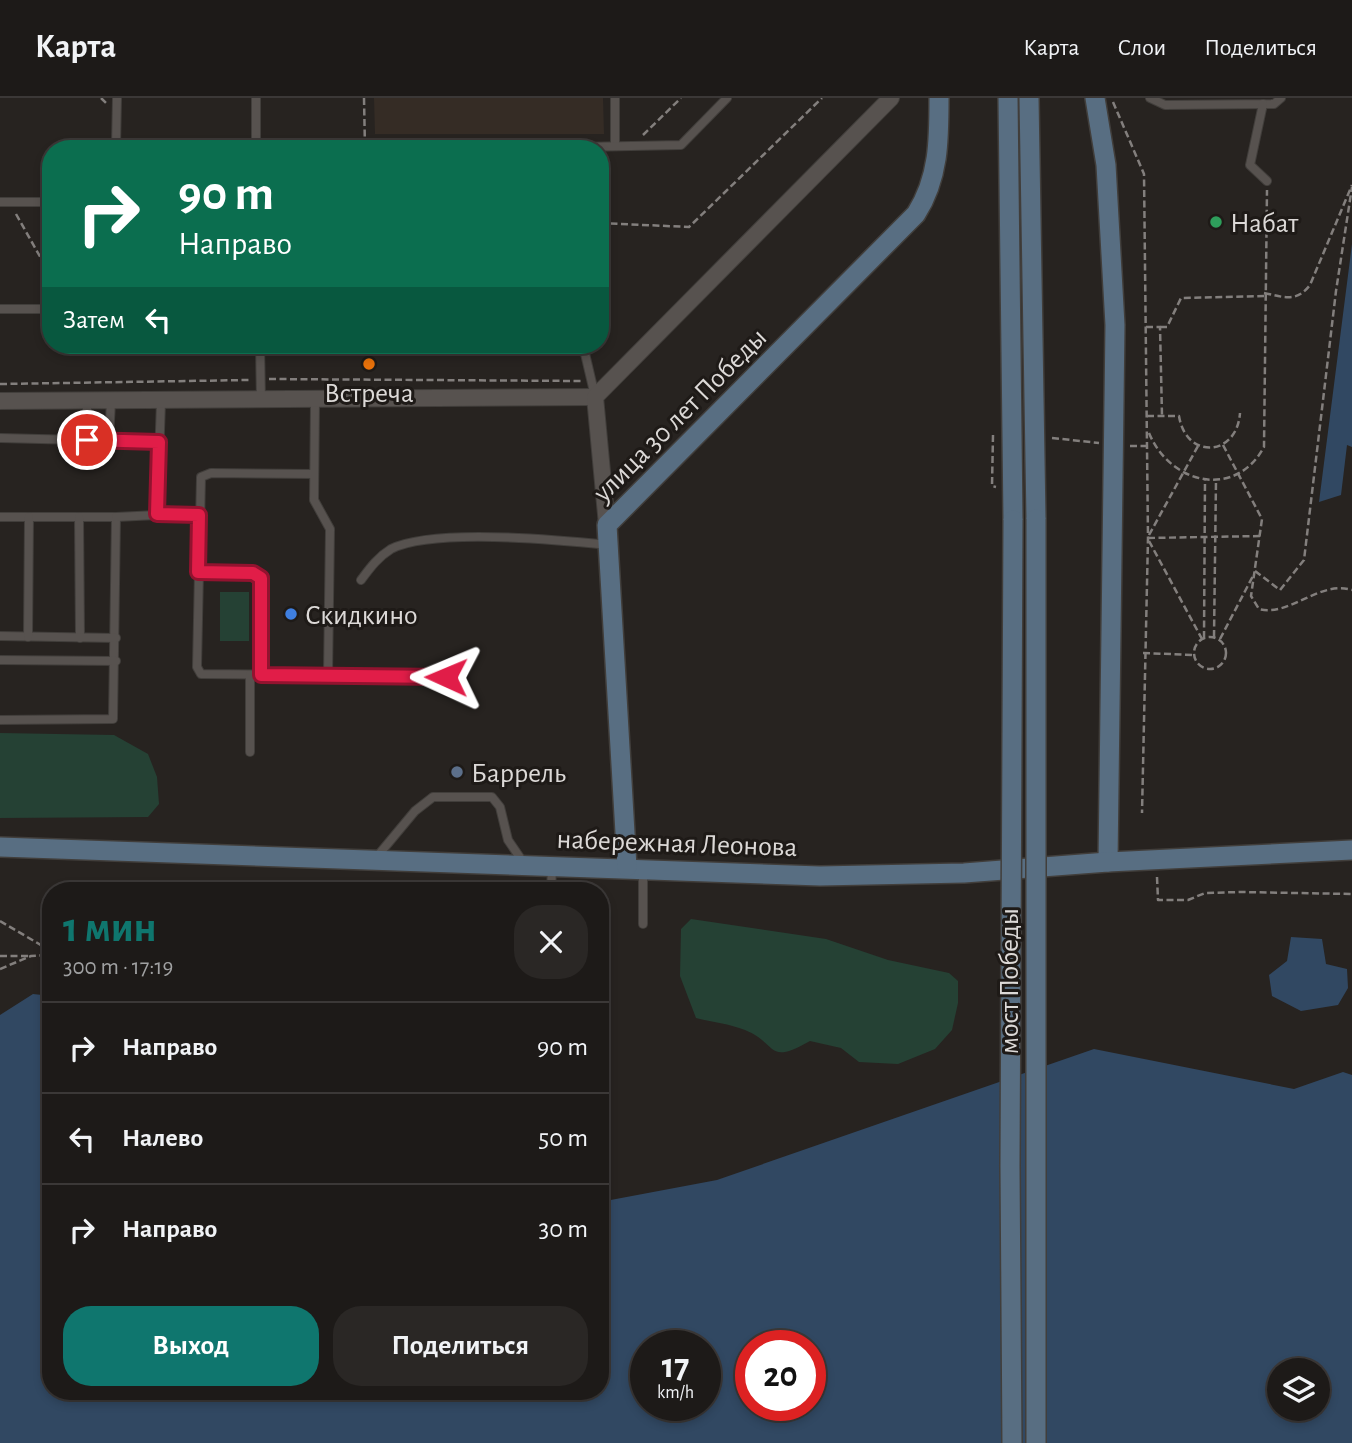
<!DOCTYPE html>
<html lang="ru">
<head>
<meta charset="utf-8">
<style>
	body { margin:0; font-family:"Alegreya Sans",sans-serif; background:#2a2725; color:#f1f3f6; height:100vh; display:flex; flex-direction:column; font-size:26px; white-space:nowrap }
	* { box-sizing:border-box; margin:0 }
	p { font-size:23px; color:#a0a1a2 }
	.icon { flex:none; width:38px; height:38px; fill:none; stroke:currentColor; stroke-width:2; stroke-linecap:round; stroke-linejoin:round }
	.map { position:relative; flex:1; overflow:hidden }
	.details { position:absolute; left:42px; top:784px; width:567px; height:518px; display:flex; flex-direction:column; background:#1d1a18; border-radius:28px; box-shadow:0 4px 10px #0003,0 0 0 2px #3b3837 }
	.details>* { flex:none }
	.banner { position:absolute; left:42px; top:42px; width:567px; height:214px; border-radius:28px; box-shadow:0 4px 10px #0003,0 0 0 2px #3b3837; background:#0b6e4f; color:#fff; overflow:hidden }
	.fabs { position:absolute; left:1267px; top:1260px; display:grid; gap:14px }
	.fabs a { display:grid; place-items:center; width:63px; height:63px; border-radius:50%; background:#1d1a18; box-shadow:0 4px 10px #0003,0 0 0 2px #3b3837; font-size:35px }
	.speed { position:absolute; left:630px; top:1232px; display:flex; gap:14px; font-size:35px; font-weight:700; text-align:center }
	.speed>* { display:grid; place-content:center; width:91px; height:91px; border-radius:50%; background:#1d1a18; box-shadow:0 4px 10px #0003,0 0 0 2px #3b3837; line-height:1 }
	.speed small { font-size:18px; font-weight:400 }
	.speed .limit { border:10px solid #d22; background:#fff; color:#111 }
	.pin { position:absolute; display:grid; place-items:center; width:60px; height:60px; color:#fff; margin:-30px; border:4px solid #fff; border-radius:50%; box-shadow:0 2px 7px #0007 }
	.me { position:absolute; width:77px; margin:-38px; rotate:271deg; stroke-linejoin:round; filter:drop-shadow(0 0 5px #0008) }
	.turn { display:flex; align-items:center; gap:24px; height:147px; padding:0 21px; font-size:32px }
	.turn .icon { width:91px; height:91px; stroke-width:2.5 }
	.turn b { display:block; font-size:49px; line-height:60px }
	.then { display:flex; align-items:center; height:66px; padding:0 21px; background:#0003; gap:14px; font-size:26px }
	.round { display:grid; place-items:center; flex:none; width:74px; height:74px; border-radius:28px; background:#2a2725 }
	.headline { display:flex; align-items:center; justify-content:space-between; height:119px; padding:0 21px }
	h1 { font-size:42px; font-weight:700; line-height:52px; color:#0f766e }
	.button { display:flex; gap:14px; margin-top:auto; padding:14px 21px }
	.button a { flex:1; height:80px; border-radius:28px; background:#0f766e; color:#fff; font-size:28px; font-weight:700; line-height:80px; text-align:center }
	.button a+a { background:#2a2725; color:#f1f3f6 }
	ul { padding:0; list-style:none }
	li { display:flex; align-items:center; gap:21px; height:91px; padding:0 21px; border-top:2px solid #3b3837 }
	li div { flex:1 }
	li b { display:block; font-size:26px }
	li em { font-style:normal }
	header { display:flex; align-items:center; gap:42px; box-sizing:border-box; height:98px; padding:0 35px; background:#1d1a18; border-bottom:2px solid #3b3837 }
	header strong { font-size:33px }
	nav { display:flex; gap:38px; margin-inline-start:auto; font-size:24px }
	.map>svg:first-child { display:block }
	.built { fill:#352c25 }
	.green { fill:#254134 }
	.water { fill:#314862; fill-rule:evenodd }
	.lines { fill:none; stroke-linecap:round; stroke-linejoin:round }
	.service-casing { stroke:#413e3b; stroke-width:10 }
	.minor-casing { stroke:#413e3b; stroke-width:18 }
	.secondary-casing { stroke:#413e3b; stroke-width:22 }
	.path { stroke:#837f7d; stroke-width:2.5; stroke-dasharray:7 3.5; stroke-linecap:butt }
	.service { stroke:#57524f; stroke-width:8 }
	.minor { stroke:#57524f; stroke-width:16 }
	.secondary { stroke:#586e82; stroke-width:19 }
	.secondary-bridge-casing { stroke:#413e3b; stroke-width:22; stroke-linecap:butt }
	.secondary-bridge { stroke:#586e82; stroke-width:19 }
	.route-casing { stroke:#92132f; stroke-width:18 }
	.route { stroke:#e11d48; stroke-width:12 }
	.leisure-dot { fill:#2e9e5b; stroke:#1e1a17; stroke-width:2.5 }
	.food-dot { fill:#e8710a; stroke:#1e1a17; stroke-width:2.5 }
	.shop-dot { fill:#3f7fe0; stroke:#1e1a17; stroke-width:2.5 }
	.service-dot { fill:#5c6f8a; stroke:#1e1a17; stroke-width:2.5 }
	.labels { text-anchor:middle; stroke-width:6; stroke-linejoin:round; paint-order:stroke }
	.poi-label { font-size:28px; fill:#dcd9d7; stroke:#1e1a17; text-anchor:start }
	.street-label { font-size:28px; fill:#dcd9d7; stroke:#1e1a17 }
</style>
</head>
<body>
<header>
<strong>Карта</strong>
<nav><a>Карта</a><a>Слои</a><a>Поделиться</a></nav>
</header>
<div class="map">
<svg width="1352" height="1345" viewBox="0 0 1352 1345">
	<rect width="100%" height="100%" fill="#272320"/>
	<path class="built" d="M374,0h229l1,36h-229z"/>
	<g class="green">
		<rect x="220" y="494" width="29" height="49"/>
		<path d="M0,635l114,2 34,19 9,23 2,27 -11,13 -148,1z"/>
		<path d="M691,821l135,20 62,21 61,13 9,8v22l-6,27 -17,19 -37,15 -39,-2 -18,-14 -31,-7c-44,25 -31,3 -65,-11 -15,-6 -33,-8 -49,-12l-16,-42 1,-47z"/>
	</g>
	<g class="water">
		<path d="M1352,146v203l-5,-2 -6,50 -22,7z"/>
		<path d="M1291,839l31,2 4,25 21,5 1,19 -10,17 -37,6 -29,-15 -3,-21 18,-14z"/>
		<path d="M33,896l18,2v395h549v-189l117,-22 377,-131 200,40 49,-17 9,3v368h-1352v-428zM646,1248h59v59h-59zM751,1248h59v59h-59zM1279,1272h39v39h-39z"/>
	</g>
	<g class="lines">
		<defs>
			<g id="service">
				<path d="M117,0l-1,48 99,3"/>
				<path d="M256,0v51"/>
				<path d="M1150,0l15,7 109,-1 7,-6"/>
				<path d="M1263,6l-13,61 17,16"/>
				<path d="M615,47v-47"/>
				<path d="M485,51l196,-4 46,-47"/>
				<path d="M0,104h51"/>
				<path d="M0,211h51"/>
				<path d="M260,247l1,57"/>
				<path d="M583,247l12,51"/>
				<path d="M0,340l159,4"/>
				<path d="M87,342v-39"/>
				<path d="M109,343l2,-40"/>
				<path d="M314,376l-103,-1 -10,4 -4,190 4,7 127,1 2,-146 -16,-29 1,-99"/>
				<path d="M157,417h42"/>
				<path d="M0,419h116l-3,202 -113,1"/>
				<path d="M79,419l1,121"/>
				<path d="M116,419l41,-2 4,-113"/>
				<path d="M198,474l55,1 8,5v97"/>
				<path d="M361,482c9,-12 17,-23 30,-31 42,-21 169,-9 217,-4"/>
				<path d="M0,538l116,2"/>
				<path d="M28,539l1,-120"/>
				<path d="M0,562l116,1"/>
				<path d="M328,577l118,2"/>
				<path d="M250,654v-77"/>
				<path d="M375,761l40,-48 18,-14h59l8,10 8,33 15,22"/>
				<path d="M643,773v53"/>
				<path d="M551,793l1,-23"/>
			</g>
			<g id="minor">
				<path d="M0,303l595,-4"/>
				<path d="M607,427l-12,-128 296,-299"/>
			</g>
			<g id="secondary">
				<path d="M1008,0l5,422"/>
				<path d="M1029,0l7,421"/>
				<path d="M1095,0l11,67 9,160 -7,537"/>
				<path d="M0,749l820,29 144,-3 144,-11 244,-12"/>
				<path d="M627,769l-20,-342 309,-311c23,-36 23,-74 23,-116"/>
			</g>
		</defs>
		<use href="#service" class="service-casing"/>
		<use href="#minor" class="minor-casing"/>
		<use href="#secondary" class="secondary-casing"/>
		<g class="path">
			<path d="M101,0l6,6"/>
			<path d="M364,0l1,51"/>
			<path d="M1113,4l31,72 4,364 -6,275"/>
			<path d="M643,37l38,-37"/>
			<path d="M16,116l35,62"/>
			<path d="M600,125l89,4 133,-129"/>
			<path d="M1264,195c20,4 32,10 46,-8l42,-100"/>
			<path d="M1146,229h14l2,89"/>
			<path d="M1160,229h7l14,-29 83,-2"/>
			<path d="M269,281l312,2"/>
			<path d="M0,286l249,-4"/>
			<path d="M1147,318h32c7,44 58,41 61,-3"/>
			<path d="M1149,335c21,51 86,67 115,14l3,-257"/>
			<path d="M993,337l-1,51 4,1"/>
			<path d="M1052,340l47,5"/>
			<path d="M1223,347l39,74 -11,77 8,13c31,8 60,-29 93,-19"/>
			<path d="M1130,348h17"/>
			<path d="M1149,437l49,-89"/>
			<path d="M1148,440l112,-2"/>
			<path d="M1149,443l53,98"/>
			<path d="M1255,473l25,19 24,-30 32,-269 16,-104"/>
			<path d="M1214,539l2,-157"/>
			<circle cx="1210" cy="555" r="16"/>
			<path d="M1204,540l1,-158"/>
			<path d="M1220,541l34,-65"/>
			<path d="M1143,555l51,2"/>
			<path d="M1157,779l1,23h30l17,-7 35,-1 112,2"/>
			<path d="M0,823l51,30"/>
			<path d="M0,858h28"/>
			<path d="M0,871l31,-13 20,-1"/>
		</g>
		<use href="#service" class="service"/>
		<use href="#minor" class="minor"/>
		<use href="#secondary" class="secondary"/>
		<defs>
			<g id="secondary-bridge">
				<path d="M1012,1345l-2,-277 3,-646"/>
				<path d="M1036,1345v-924"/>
			</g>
		</defs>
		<use href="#secondary-bridge" class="secondary-bridge-casing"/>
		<use href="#secondary-bridge" class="secondary-bridge"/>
	</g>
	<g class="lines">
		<defs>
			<path id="route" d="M87,342l72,2 -2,72 42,1 -1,57 55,1 8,5v97l185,2"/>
		</defs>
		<use href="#route" class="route-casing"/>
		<use href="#route" class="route"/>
	</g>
	<circle class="leisure-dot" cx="1216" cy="124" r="7"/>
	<circle class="food-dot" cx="369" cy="266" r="7"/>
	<circle class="shop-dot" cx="291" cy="516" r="7"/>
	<circle class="service-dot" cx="457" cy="674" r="7"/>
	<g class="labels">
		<g class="poi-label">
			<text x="1230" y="134">Набат</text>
			<text x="369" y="304" text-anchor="middle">Встреча</text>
			<text x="305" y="526">Скидкино</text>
			<text x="471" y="684">Баррель</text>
		</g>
		<g class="street-label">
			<text transform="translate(679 316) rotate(-45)" y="10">улица 30 лет Победы</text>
			<text transform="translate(677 744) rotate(2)" y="10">набережная Леонова</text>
			<text transform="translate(1008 883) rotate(-90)" y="10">мост Победы</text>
		</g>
	</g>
</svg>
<div class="fabs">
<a><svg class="icon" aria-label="layers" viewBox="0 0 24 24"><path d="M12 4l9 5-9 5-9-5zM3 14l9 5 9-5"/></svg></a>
</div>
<div class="speed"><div>17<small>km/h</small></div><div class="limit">20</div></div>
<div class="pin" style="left:87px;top:342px;background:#d93025"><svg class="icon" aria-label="arrive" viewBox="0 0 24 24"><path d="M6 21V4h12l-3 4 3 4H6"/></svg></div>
<svg class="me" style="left:446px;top:579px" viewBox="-20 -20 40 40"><path d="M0-17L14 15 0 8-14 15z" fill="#e11d48" stroke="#fff" stroke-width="4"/></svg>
<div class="banner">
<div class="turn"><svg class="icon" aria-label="right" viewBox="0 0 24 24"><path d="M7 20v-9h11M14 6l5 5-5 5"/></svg><div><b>90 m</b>Направо</div></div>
<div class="then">Затем<svg class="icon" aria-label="left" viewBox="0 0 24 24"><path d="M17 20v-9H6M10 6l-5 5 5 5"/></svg></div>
</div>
<section class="details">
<div class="headline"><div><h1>1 мин</h1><p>300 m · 17:19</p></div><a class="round"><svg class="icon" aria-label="close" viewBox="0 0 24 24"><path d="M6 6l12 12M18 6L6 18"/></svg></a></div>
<ul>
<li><svg class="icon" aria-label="right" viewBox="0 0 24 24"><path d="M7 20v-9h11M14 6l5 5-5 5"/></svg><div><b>Направо</b></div><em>90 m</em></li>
<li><svg class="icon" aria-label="left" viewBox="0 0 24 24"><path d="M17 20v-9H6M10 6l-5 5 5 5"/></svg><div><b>Налево</b></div><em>50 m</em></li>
<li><svg class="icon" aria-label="right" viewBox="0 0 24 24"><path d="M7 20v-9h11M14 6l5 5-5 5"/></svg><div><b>Направо</b></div><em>30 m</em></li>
</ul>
<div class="button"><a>Выход</a><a>Поделиться</a></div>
</section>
</div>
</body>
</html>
